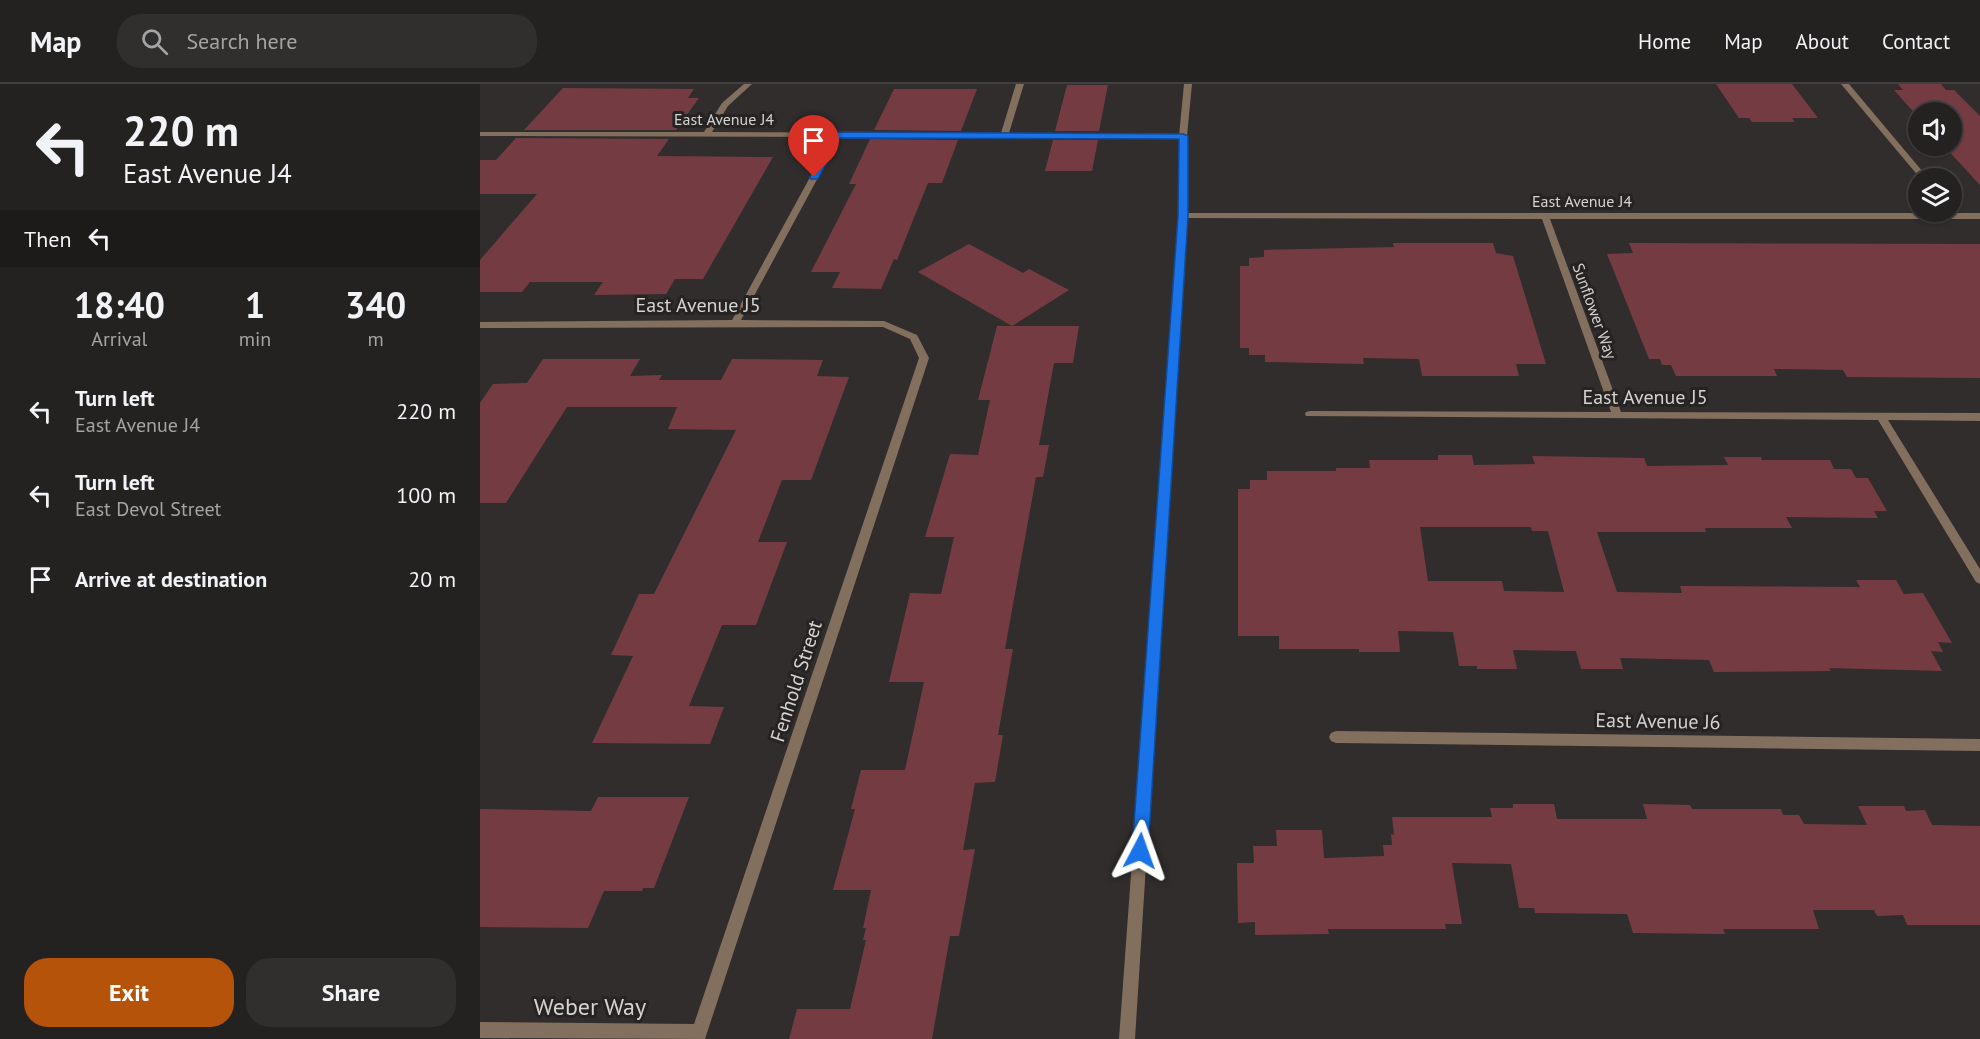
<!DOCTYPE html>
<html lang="en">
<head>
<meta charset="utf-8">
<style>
	body { margin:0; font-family:"PT Sans",sans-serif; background:#302f2e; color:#f1f3f6; height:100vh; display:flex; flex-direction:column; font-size:22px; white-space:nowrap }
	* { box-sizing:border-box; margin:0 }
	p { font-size:20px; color:#a3a4a5 }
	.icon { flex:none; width:33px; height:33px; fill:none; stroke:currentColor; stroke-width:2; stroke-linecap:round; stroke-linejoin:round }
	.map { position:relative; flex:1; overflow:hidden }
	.panel { display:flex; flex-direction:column; background:#242221; width:480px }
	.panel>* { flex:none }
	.guide { background:#242221; color:#f1f3f6; overflow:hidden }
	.fabs { position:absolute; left:1428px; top:18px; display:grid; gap:12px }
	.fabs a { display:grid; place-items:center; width:54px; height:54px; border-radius:50%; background:#242221; box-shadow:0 2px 4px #0004,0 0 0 2px #413f3f; font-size:30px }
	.pin { position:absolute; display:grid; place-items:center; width:51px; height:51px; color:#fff; margin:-62px -26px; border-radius:50% 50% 50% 0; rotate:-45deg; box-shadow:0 0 6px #0007 }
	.pin .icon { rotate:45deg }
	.me { position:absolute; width:66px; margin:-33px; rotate:4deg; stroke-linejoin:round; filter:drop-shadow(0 0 4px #0008) }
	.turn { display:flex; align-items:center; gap:21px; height:126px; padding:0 24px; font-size:27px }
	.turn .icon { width:78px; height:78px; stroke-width:2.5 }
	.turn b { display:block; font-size:42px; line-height:51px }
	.then { display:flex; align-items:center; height:57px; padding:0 24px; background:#0003; gap:12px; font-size:22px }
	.eta { display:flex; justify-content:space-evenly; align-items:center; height:102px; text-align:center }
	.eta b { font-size:36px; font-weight:800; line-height:42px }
	.cta { display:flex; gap:12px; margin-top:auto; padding:12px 24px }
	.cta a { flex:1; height:69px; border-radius:24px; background:#b45309; color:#fff; font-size:24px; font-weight:800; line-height:69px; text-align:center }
	.cta a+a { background:#302f2e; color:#f1f3f6 }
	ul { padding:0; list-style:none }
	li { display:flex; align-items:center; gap:18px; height:84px; padding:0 24px }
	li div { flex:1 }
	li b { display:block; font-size:22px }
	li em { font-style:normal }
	header { display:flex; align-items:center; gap:36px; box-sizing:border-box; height:84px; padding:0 30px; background:#242221; border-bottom:2px solid #413f3f }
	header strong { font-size:28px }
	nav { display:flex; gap:33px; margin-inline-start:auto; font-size:21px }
	.search { width:420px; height:54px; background:#302f2e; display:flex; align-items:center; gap:15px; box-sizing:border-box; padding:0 21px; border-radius:24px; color:#a3a4a5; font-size:22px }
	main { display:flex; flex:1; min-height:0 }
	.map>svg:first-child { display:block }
	.building { fill:#743c42; fill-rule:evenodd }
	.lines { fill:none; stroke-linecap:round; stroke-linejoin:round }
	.minor { fill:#836f5e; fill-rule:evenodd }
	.tertiary { fill:#836f5e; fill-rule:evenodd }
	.route { fill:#1a73e8; stroke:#114b97; stroke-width:1.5 }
	.labels { text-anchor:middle; stroke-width:6; stroke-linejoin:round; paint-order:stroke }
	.far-street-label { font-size:16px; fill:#d5d3d2; stroke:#262322 }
	.street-label { font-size:20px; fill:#d5d3d2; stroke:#262322 }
	.near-street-label { font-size:24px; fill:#d5d3d2; stroke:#262322 }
</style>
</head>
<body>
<header>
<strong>Map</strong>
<div class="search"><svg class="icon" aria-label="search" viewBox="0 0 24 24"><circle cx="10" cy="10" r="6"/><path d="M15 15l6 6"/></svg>Search here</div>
<nav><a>Home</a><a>Map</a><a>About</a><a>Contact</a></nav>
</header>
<main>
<section class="panel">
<div class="guide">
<div class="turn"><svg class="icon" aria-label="left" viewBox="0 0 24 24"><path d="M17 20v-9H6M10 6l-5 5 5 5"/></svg><div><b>220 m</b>East Avenue J4</div></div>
<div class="then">Then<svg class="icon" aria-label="left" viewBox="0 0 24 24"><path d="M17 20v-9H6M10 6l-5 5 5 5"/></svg></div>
</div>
<div class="eta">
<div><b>18:40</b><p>Arrival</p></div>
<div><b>1</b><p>min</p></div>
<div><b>340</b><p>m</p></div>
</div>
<ul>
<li><svg class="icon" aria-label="left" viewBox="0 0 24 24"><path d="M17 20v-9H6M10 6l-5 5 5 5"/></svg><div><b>Turn left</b><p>East Avenue J4</p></div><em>220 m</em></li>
<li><svg class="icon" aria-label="left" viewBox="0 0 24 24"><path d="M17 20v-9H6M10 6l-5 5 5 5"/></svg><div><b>Turn left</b><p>East Devol Street</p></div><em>100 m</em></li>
<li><svg class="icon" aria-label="arrive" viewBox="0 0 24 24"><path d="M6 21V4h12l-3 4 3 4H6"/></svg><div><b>Arrive at destination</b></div><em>20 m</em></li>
</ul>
<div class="cta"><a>Exit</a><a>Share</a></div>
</section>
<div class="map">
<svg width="1500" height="955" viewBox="0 0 1500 955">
	<rect width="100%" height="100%" fill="#302d2c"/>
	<g class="building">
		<path d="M1236,0h76l26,34h-26l3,4h-43l-3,-4h-10z"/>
		<path d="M1418,0h43l5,6h8l26,26v69l-36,-39h8v-34h-34v5l-24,-27h9z"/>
		<path d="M587,1h41l-9,46h-44z"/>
		<path d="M83,4l131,1 -6,9h11l-23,32h-152z"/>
		<path d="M414,5h83l-16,42 -87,-1z"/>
		<path d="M36,54l153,1 -12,17 116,1 -70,122h-28l-9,15 -72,1 9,-13h-73l-8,10h-42v-32l57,-66h-57v-34h16z"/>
		<path d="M390,55l88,1 -16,43h-14l-31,77 -3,-1 -13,30 -49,-1 8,-16h-29l45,-88h-7z"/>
		<path d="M573,56h45l-6,31h-47z"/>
		<path d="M913,159h100l3,10 17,3 33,108h-30l3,12h-97l-3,-17 -56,-1 1,6 -99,-2v-7h-16v-7h-9v-82h9v-8l15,-1v-7l130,-3z"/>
		<path d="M1149,159l351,1v134l-133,-1 -4,-7 -69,-1 3,7h-101l-5,-11h-9l-2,-6h-11l-42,-105 26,-1z"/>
		<path d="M489,160l54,29 6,-4 40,21 -57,36 -94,-54z"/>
		<path d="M517,242h82l-6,37h-19l-15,82h10l-6,32h-7l-31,172h8l-15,86h5l-8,47 -20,1 -12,67 12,-1 -16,87h-9l-18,103h-143l8,-30h53l16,-69h-3l3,-12h-3l8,-38h-38l22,-81h-4l10,-39h44l19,-88h-35l21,-89 31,1 13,-57h-29l25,-83 28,1 12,-55h-12z"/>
		<path d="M63,275h97l-10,17 32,-1 -3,5h62l11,-21 91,1 -6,16 32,1 -38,103h-29l-24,62h29l-31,83h-34l-33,81 35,1 -14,37 -118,-1 41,-87 -22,-1 28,-61h15l82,-164 -68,-1 9,-22h-110l-61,96h-26v-100l13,-19 34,-1z"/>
		<path d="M958,371h34l2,10 61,-1 -3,-8 112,2 3,8 81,-1 -4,-8h37l1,3h68l4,9h17l5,9h12l19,33h-13l4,7 -92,-1 6,11h-87l1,4h-109l20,60 65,1 -2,-7 180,1 -4,-7h40l8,14 19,-1 29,50 -14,-1 5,10 -12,-1 11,20 -113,-3 2,3 -117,1 -5,-12 -89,-2 3,11h-42l-5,-18 -63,-1 4,19h-40v-3h-18l-6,-34 -55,-1 2,21h-41v-3h-80v-13h-41v-147h12v-9h17v-9h69v-3h34l-1,-8h69zM940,443h111l1,4h16l16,61 -60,-1 -2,-10h-74z"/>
		<path d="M118,713h91l-35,91h-11l-1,3h-38l-16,37 -108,-1v-118l111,2z"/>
		<path d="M1033,720h41l3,15h90l-4,-15 47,1 2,4h89l2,6h16l5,9 63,1 -9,-19h46l2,5 19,-1 7,15 48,1v99h-73l-4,-10 -26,1 -3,-6h-61l6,19h-96l2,5 -92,-1 -6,-19 -92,-1 -1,-5h-15l-8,-44 -59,-1 10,61h-17l1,5h-118l1,5 -74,1v-13l-17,1 -1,-60h17l-1,-17h24l-1,-16h46l2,28 60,-2 -1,-11h9l-1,-11 3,1 -2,-18h100l-2,-9h23z"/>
	</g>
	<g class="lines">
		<g class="minor">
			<path d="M264,0h8l-24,22 -16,26 289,1 15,-49h8l-15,49 174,1 4,2 -4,2 -343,-1 -99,183 143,1 33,14 12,23 -224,681 -225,-1v-16l214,2 225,-666 -9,-19 -27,-12 -403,1v-6l252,-2 100,-183 -352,-1v-4h224l18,-29z"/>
			<path d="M1361,0h8l79,94h-8z"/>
			<path d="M703,129h797v6h-430l71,193 359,1v8l-92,-1 92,149v15l-4,-2 -98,-162 -572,-4 -1,-2 1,-2 4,-1 301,1 -69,-193 -362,-1 -1,-2z"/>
			<path d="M856,647l644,8v12l-644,-8 -5,-2 -2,-4 2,-4z"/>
		</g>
		<path class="tertiary" d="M704,0h8l-5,52v80l-52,823h-16l60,-823v-80z"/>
	</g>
	<path class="route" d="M357,48l346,2 5,2v80l-40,635 -2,5 -6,3 -6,-3 -2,-5 46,-635 1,-77 -339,-1 -22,41h-7l-1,-2 23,-42z"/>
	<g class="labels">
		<g class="far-street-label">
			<text x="244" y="41">East Avenue J4</text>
			<text x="1102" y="123">East Avenue J4</text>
			<text transform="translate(1115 227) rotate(70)" y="6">Sunflower Way</text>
		</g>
		<g class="street-label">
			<text x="218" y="228">East Avenue J5</text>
			<text x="1165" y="320">East Avenue J5</text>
			<text transform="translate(316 597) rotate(-72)" y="7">Fenhold Street</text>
			<text transform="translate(1178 637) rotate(1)" y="7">East Avenue J6</text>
		</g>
		<g class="near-street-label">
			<text x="110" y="931">Weber Way</text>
		</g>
	</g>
</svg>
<div class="fabs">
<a><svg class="icon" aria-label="sound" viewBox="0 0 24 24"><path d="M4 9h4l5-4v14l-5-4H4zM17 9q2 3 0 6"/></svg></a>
<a><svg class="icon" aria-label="layers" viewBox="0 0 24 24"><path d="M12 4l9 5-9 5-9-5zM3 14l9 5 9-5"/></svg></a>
</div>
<div class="pin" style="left:334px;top:93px;background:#d93025"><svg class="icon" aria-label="arrive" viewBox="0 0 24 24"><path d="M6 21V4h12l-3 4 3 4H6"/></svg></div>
<svg class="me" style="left:660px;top:767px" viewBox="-20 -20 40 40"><path d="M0-17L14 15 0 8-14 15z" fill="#1a73e8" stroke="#fff" stroke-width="4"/></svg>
</div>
</main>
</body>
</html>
